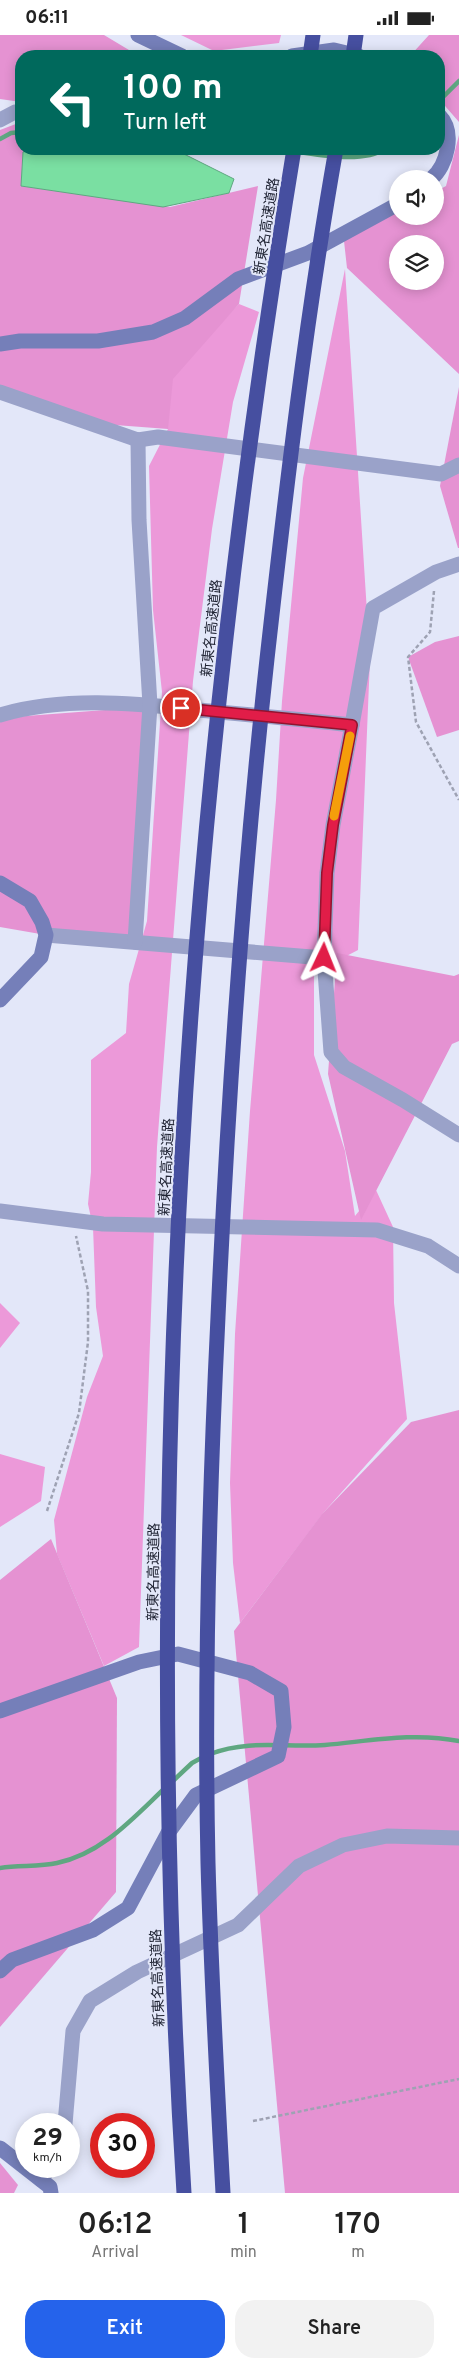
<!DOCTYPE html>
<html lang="en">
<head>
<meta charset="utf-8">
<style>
	body { margin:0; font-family:Overpass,"Noto Sans JP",sans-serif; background:#f2f2f2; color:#222; height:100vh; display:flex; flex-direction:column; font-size:19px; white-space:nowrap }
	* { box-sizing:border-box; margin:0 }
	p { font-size:16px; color:#767676 }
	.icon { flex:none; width:28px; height:28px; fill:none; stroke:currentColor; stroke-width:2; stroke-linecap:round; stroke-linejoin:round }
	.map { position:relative; height:2158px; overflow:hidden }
	.details { display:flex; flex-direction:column; background:#fff; flex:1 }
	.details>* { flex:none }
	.top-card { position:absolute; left:15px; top:15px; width:430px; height:105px; border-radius:20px; box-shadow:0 2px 12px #0003; background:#00695c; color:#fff; overflow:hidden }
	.controls { position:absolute; left:389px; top:135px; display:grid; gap:10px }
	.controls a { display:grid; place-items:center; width:55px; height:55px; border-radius:50%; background:#fff; box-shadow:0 2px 12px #0003; font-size:25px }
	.speed { position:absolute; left:15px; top:2078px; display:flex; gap:10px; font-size:25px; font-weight:700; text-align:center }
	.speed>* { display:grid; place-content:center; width:65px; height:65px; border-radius:50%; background:#fff; box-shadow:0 2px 12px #0003; line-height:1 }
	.speed small { font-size:12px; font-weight:400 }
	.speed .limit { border:8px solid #d22; background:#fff; color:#111 }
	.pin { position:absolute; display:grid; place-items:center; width:42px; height:42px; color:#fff; margin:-21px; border:2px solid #fff; border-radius:50%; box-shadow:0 1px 5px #0007 }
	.me { position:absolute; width:55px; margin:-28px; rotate:2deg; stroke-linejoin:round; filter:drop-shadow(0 0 4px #0008) }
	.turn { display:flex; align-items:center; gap:18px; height:105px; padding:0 25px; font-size:22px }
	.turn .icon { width:65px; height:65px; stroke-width:2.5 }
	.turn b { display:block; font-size:35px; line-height:42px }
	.eta { display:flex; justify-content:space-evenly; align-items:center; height:85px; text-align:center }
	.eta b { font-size:30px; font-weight:600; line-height:35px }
	.primary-button { display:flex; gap:10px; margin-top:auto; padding:10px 25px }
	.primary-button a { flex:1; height:58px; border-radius:20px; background:#2563eb; color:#fff; font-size:20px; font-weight:600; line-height:58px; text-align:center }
	.primary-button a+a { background:#f2f2f2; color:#222 }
	.status { display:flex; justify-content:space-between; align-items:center; height:35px; padding:0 25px; background:#fff; direction:ltr }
	.status svg { height:14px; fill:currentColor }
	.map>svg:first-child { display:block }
	.green { fill:#ec99d9 }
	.forest { fill:#e592d2; fill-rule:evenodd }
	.water { fill:#7adfa2; stroke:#5fa781 }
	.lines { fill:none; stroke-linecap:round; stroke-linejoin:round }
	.stream { stroke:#5fa781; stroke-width:4.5 }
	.path { stroke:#9ea2b3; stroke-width:2.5; stroke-dasharray:4 2.5; stroke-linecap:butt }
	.street { stroke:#9aa2c9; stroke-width:15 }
	.secondary { stroke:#757fb9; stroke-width:15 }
	.highway { stroke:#464fa0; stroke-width:15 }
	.route-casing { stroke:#92132f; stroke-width:12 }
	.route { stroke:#e11d48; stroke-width:9 }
	.slow { stroke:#f59e0b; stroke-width:9 }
	.labels { text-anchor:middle; stroke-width:4; stroke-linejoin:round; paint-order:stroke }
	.street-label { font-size:14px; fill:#202434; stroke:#e3e7f9 }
</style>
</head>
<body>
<div class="status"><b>06:11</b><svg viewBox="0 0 49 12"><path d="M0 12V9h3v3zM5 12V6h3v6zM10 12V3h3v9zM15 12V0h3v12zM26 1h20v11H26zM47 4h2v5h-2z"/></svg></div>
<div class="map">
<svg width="459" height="2158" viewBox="0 0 459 2158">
	<rect width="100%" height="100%" fill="#e3e7f9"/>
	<g class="green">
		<path d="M181,0h100l-2,8 -65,8z"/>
		<path d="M345,234l25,390 -12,291 -44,23v82l31,96 10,65 21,-26 17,37 1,76 13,116 -83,93 -84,111 -7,-60 -3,-80 5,-149 15,-223 26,-311 6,-99 21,-223z"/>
		<path d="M239,269l20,8 -26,90 -21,127 -19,152 -36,466 -18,500 -35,19 -47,-112 -3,-34 33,-123 16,-41 -7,-49 -3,-80 -5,-23 3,-32v-112l35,-27 3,-49 18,-63 15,-229 -9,-82 -4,-144 19,-37 -1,-49z"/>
		<path d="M0,1268l20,20 -20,25z"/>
		<path d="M0,1419l45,13 -4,34 -41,26z"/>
	</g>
	<g class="forest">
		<path d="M0,0h104l35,21h-118v46l-21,-3z"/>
		<path d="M429,0h30v87l-20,-23v-43h-29z"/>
		<path d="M21,87v27h3l-3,37 149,21 88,-21 -19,118 -66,75 -5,50 -53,-4 -115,-37v-258z"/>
		<path d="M459,100v239l-112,-106 -3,-27 53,-29 1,4h37v-24l11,-6zM398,209h37v37h-37z"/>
		<path d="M459,352v161h-1l-18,-62z"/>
		<path d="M459,601v94l-22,7 -29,-80 27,-15z"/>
		<path d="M144,672l-9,235 -89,-7 -46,-8v-209z"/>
		<path d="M337,918l117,23 5,-2v67l-7,3 -91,176 -33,-146z"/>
		<path d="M459,1375v783h-174l-51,-562 88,-117 89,-92z"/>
		<path d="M51,1504l66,159 -1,194 -116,135v-447z"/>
		<path d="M0,2128l18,22 -4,8h-14z"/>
	</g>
	<path class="water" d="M31,114h143l60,30 -5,14 -66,14 -142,-21 2,-34z"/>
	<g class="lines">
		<g class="stream">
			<path d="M439,66l20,-20"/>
			<path d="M0,104l11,-6 10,-1"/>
			<path d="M217,114h12"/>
			<path d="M280,114c25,4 83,16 104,0"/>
			<path d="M210,1719c40,-15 74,-6 115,-9 45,-4 89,-13 134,-4"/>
			<path d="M174,1745l18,-17 11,-6"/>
			<path d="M0,1833c19,-3 39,-1 57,-5 45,-9 77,-46 109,-76"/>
		</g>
		<g class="path">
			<path d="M434,556l-4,41 -22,25 8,65 43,78"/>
			<path d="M47,1476l32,-98 9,-71v-51l-12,-55"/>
			<path d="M253,2086l206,-42"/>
		</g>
		<g class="street">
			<path d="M0,85l15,-8h6"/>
			<path d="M0,357l138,48 20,-3 283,37 18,-9"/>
			<path d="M0,680c71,-21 147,-10 219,-3 45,4 89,8 133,13l-19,100 -6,48 -3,85 -278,-23"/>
			<path d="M352,690l21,-117 63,-36 23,-8"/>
			<path d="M135,907l15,-237 -11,-185 -1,-80"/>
			<path d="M324,923l7,94 13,15 59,33 56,35"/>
			<path d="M0,1176l103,13 274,6 51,16 31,20"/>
			<path d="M65,2089l8,-93 17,-30 47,-29 101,-47 61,-59 44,-21 44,-9 72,2"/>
			<path d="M41,2145l10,-14"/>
		</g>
		<g class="secondary">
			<path d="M138,0l44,21"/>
			<path d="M292,21l42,-6 25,6"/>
			<path d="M431,144c16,-13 25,-47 8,-64"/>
			<path d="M0,309l20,-3h78l55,-9 32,-14 53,-39 70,-26 90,-49"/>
			<path d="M0,848l30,18 12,21 4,13 -5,22 -41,43"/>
			<path d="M0,1676l139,-49 39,-8 72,19 31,18 3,36 -6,29 -82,39 -28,38 -40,75 -35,22 -81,30 -12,11"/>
			<path d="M0,2113l50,39 1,6"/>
		</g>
		<g class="highway">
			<path d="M310,21l3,-21"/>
			<path d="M353,21l3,-21"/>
			<path d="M184,2158c-43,-682 -1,-1371 110,-2044"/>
			<path d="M223,2158c-6,-110 -12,-220 -15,-330 -4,-182 1,-364 10,-546 10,-220 25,-439 49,-658 19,-170 39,-341 69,-510"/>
		</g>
	</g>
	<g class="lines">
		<defs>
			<path id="route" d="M181,673l171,17 -19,100 -6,48 -3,85"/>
		</defs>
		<use href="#route" class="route-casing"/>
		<use href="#route" class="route"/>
		<path class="slow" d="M334,781l16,-80"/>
	</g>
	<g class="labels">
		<g class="street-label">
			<text transform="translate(266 191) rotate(-81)" y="5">新東名高速道路</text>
			<text transform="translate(211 593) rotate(-84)" y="5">新東名高速道路</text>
			<text transform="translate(166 1132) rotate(-87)" y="5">新東名高速道路</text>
			<text transform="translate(153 1537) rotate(-89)" y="5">新東名高速道路</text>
			<text transform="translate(157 1943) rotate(-92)" y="5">新東名高速道路</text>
		</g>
	</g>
</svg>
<div class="controls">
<a><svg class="icon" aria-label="sound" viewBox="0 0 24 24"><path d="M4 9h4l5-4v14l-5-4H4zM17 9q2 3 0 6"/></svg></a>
<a><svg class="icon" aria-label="layers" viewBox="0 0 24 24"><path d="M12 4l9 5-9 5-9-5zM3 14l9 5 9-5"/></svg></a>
</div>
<div class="speed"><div>29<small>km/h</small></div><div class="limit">30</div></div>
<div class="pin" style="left:181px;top:673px;background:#d93025"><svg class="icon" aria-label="arrive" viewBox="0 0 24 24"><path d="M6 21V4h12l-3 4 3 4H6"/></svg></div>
<svg class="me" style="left:324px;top:923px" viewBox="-20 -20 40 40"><path d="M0-17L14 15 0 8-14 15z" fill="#e11d48" stroke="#fff" stroke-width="4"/></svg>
<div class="top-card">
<div class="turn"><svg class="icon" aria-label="left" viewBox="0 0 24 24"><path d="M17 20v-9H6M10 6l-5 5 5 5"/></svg><div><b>100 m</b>Turn left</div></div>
</div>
</div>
<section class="details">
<div class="eta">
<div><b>06:12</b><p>Arrival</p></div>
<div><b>1</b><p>min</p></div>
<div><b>170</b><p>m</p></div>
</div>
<div class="primary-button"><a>Exit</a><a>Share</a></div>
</section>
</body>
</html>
